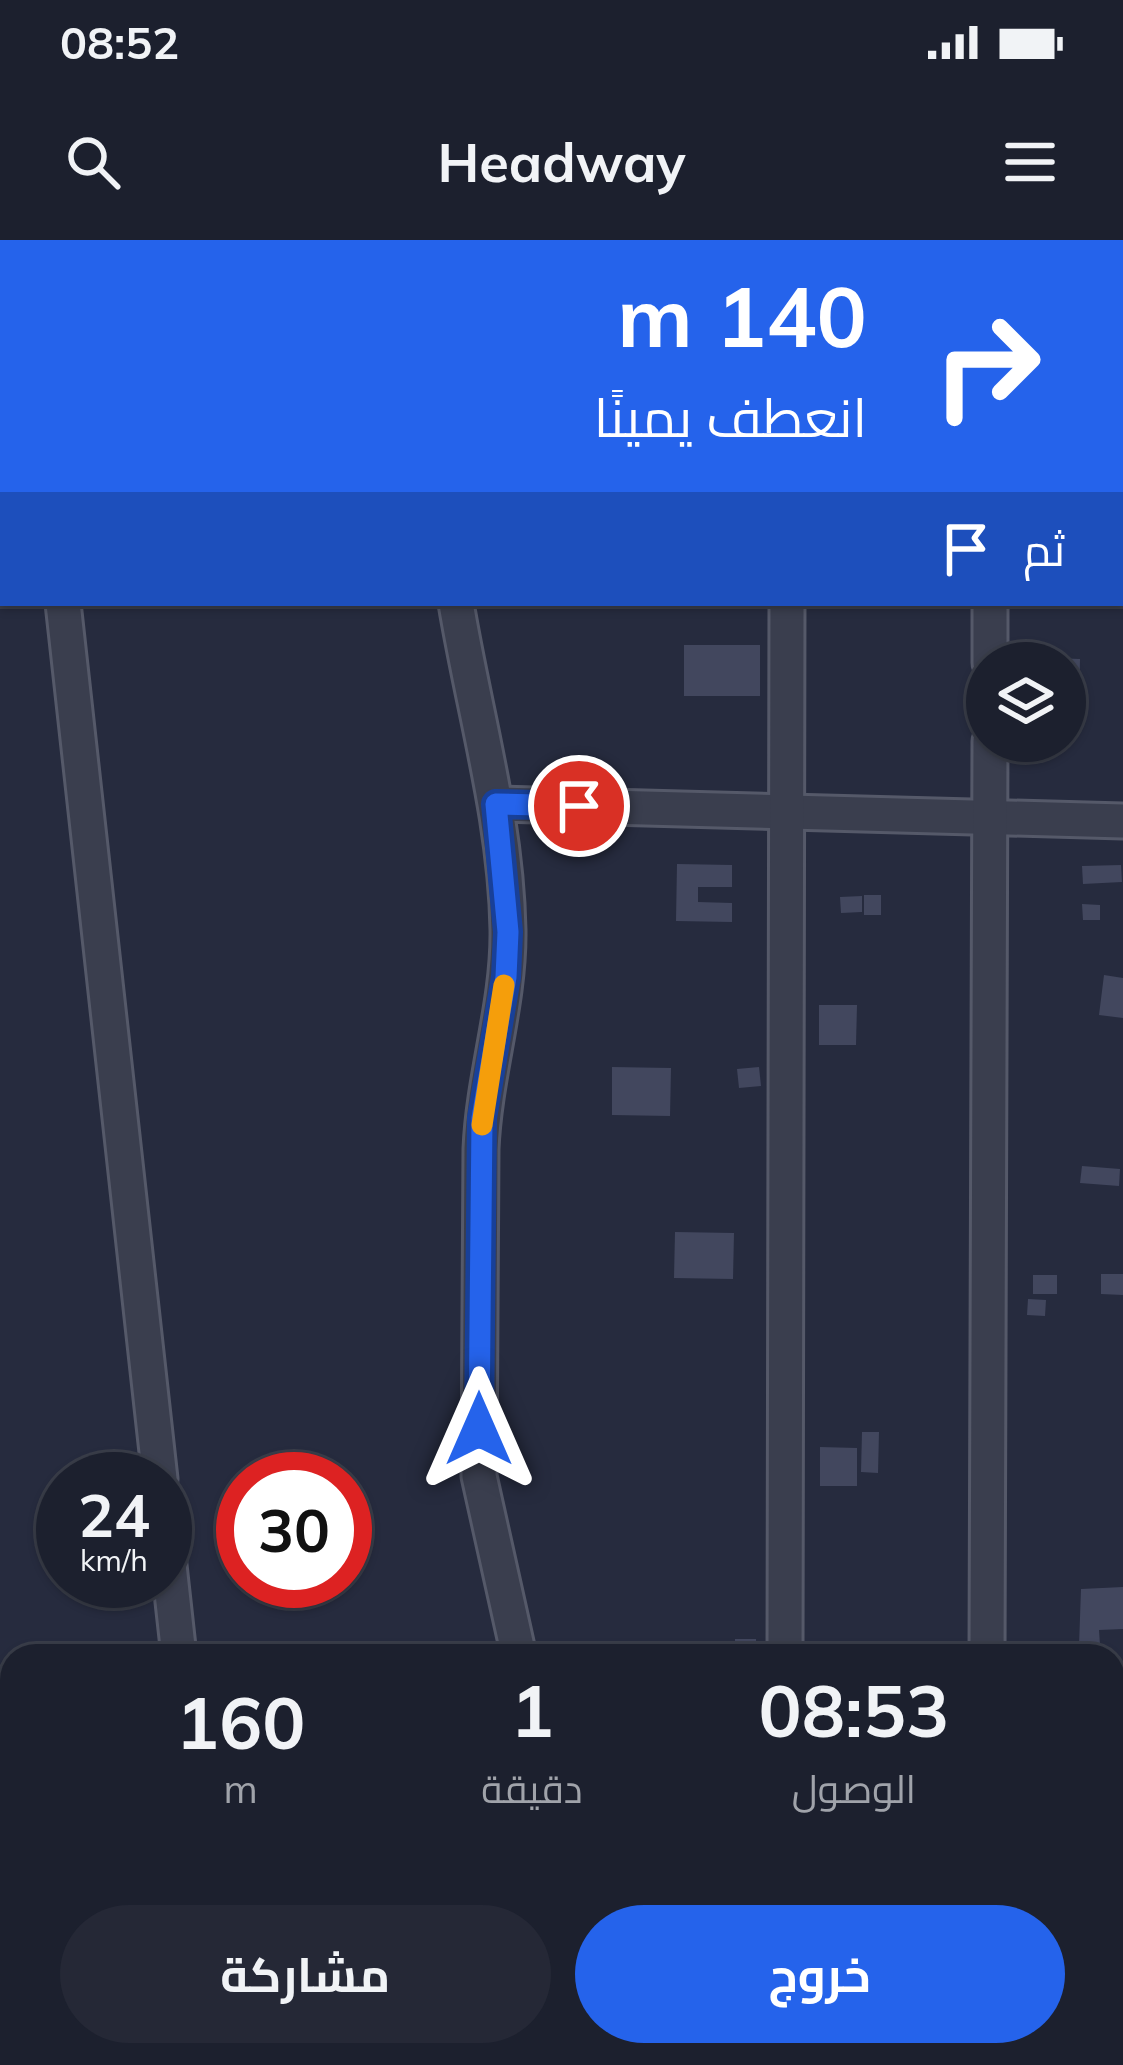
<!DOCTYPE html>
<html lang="ar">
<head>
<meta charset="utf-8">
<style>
	body { margin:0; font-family:Mulish,Cairo,sans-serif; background:#252836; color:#f1f3f6; direction:rtl; height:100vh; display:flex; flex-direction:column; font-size:45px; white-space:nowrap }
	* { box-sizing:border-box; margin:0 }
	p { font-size:39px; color:#a0a3aa }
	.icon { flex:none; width:66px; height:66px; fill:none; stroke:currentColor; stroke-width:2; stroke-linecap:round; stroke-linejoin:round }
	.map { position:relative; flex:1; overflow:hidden; direction:ltr }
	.side { position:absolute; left:0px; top:1404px; width:1125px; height:423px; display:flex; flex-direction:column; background:#1c202e; border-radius:36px 36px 0 0; box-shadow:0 3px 9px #0004,0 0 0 3px #3a3e4a; direction:rtl }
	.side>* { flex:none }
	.hud { position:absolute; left:0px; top:0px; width:1125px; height:366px; box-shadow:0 3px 9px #0004,0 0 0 3px #3a3e4a; direction:rtl; background:#2563eb; color:#fff; overflow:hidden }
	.buttons { position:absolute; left:966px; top:402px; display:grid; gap:24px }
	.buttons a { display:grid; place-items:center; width:120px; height:120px; border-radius:50%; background:#1c202e; box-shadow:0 3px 9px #0004,0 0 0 3px #3a3e4a; font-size:60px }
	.speed { position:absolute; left:36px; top:1212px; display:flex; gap:24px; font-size:60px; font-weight:700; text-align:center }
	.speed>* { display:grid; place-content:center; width:156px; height:156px; border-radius:50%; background:#1c202e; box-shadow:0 3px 9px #0004,0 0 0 3px #3a3e4a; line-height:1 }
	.speed small { font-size:30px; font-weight:400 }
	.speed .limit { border:18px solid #d22; background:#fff; color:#111 }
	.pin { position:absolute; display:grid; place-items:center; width:102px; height:102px; color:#fff; margin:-51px; border:6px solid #fff; border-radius:50%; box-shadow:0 3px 12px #0007 }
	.me { position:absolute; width:132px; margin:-66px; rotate:0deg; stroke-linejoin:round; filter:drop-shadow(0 0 9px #0008) }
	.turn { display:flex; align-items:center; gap:42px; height:252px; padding:0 60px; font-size:54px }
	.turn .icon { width:156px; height:156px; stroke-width:2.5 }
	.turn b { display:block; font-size:84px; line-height:102px }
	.then { display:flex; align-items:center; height:114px; padding:0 60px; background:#0003; gap:24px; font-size:45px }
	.eta { display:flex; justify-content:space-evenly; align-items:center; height:204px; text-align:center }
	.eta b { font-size:72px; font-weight:700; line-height:84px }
	.action { display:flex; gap:24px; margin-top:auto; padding:24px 60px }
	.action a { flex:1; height:138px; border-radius:72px; background:#2563eb; color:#fff; font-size:48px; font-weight:700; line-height:138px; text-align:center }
	.action a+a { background:#252836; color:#f1f3f6 }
	.status { display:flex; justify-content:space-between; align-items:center; height:84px; padding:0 60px; background:#1c202e; direction:ltr }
	.status svg { height:33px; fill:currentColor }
	header { display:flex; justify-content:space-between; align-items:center; height:156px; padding:0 60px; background:#1c202e; font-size:54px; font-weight:700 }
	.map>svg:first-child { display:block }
	.building { fill:#42475e }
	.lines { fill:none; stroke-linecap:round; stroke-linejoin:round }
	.minor-casing { stroke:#555969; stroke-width:39 }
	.minor { stroke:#3a3e4e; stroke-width:33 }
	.route-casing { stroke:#184099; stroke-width:30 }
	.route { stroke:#2563eb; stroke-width:21 }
	.slow { stroke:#f59e0b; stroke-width:21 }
</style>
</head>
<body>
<div class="status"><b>08:52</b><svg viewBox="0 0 49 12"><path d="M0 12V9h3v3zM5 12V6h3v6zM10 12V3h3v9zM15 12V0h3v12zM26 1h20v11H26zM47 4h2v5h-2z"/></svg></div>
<header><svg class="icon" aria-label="menu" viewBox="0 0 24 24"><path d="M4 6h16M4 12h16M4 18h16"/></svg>Headway<svg class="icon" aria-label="search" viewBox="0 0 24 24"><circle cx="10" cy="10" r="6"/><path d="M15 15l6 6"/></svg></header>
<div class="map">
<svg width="1123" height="1825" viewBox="0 0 1123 1825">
	<rect width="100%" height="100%" fill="#262b3e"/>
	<g class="building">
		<rect x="684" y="405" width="76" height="51"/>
		<path d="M1024,417l56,2 -1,51 -14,-1v-46h-41z"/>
		<path d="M677,624l55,1v22h-34v15l34,1v19l-56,-1z"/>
		<path d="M1121,625l1,17 -39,2 -1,-18z"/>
		<rect x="864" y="655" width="17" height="20"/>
		<path d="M862,656v16l-21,1 -1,-16z"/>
		<path d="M1082,664l18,1v15h-17z"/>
		<path d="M1104,735l19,3v40l-24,-3z"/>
		<path d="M819,765h38l-1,40h-37z"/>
		<path d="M612,827l59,1 -1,48 -58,-1z"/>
		<path d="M759,827l2,19 -22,2 -2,-19z"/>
		<path d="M1082,926l38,3 -1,17 -39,-3z"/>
		<path d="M675,992l59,1 -1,46 -59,-1z"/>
		<path d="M1101,1034h22v21l-22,-1z"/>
		<rect x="1033" y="1035" width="24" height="19"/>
		<path d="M1028,1059l18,1 -1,16 -18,-1z"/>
		<path d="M862,1192h17l-1,41 -17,-1z"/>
		<path d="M820,1207l37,1v38h-37z"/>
		<path d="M1123,1347v42l-24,1 1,15 -21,1 2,-57z"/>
		<rect x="735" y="1399" width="21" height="15"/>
		<rect x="1113" y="1623" width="10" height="47"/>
		<path d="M844,1815h83v8l-83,-2z"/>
		<rect x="1022" y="1815" width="40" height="10"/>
	</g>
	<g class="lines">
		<defs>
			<g id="minor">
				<path d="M0,1l4,-1"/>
				<path d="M55,3l1,-3"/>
				<path d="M513,3l1,-3"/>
				<path d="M788,3v-3"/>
				<path d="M991,3v-3"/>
				<path d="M0,127l3,-7"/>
				<path d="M63,363l97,876"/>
				<path d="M456,363c18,109 50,215 52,327 1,74 -24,145 -27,219l-2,327 40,180"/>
				<path d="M990,423v-60"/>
				<path d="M496,564l627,17"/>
				<path d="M165,1289l14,127"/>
				<path d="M785,1416l2,-1053"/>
				<path d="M987,1416l3,-915"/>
				<path d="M0,1626l12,4"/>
				<path d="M1113,1698h10"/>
				<path d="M551,1815l1,10"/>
				<path d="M784,1825v-10"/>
				<path d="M986,1825v-10"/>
			</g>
		</defs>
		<use href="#minor" class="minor-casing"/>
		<use href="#minor" class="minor"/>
	</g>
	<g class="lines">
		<defs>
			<path id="route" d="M479,1189l3,-311 24,-141 2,-45 -12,-128 83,2"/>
		</defs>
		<use href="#route" class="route-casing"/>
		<use href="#route" class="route"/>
		<path class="slow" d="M482,885l22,-140"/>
	</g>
</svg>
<div class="buttons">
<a><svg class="icon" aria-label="layers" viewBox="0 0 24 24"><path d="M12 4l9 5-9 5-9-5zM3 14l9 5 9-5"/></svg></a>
</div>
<div class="speed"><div>24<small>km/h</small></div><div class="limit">30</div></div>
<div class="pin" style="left:579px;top:566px;background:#d93025"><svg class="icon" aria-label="arrive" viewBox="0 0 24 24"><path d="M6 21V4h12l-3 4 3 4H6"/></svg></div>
<svg class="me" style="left:479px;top:1189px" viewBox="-20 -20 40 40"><path d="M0-17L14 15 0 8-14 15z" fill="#2563eb" stroke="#fff" stroke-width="4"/></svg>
<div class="hud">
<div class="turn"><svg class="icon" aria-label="right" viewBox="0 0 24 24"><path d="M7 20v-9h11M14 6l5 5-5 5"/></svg><div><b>140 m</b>انعطف يمينًا</div></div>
<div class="then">ثم<svg class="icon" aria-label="arrive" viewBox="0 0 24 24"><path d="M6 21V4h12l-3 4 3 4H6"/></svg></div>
</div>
<section class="side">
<div class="eta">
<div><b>08:53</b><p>الوصول</p></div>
<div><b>1</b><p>دقيقة</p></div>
<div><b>160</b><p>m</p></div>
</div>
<div class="action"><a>خروج</a><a>مشاركة</a></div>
</section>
</div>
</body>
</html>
